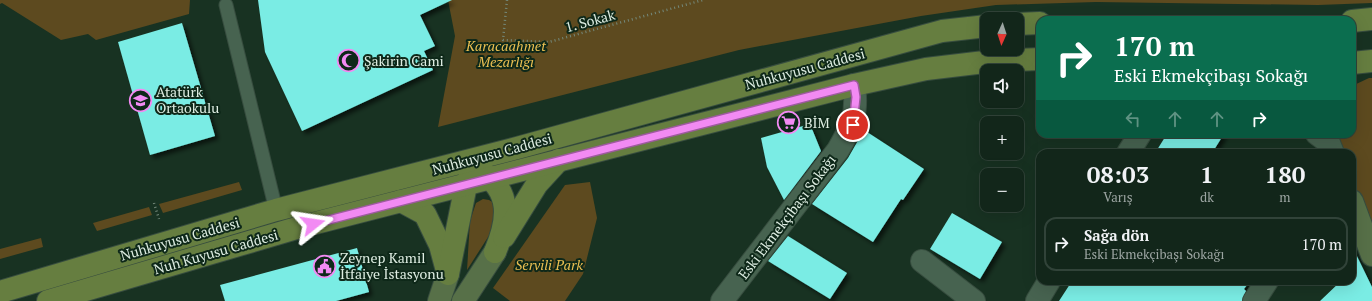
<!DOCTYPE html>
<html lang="tr">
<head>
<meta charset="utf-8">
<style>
	body { margin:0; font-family:"PT Serif",serif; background:#1f3227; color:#f1f3f6; height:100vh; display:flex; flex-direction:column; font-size:15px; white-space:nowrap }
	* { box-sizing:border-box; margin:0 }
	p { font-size:13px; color:#9ca5a2 }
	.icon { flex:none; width:22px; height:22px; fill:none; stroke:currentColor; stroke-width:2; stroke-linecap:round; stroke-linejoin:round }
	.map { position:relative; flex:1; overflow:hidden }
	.side { position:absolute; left:1036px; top:149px; width:320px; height:136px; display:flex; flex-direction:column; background:#12261a; border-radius:12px; box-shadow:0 4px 16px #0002,0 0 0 1px #314339 }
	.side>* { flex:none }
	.hud { position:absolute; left:1036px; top:16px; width:320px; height:122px; border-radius:12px; box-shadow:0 4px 16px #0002,0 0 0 1px #314339; background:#0b6e4f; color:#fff; overflow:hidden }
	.needle { width:26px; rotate:183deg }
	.tools { position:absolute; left:980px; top:12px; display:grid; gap:8px }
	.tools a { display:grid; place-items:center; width:44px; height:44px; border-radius:8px; background:#12261a; box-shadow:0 4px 16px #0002,0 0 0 1px #314339; font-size:20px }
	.pin { position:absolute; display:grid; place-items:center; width:34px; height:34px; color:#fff; margin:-17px; border:2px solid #fff; border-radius:50%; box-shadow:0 1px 4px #0007 }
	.me { position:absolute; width:44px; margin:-22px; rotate:75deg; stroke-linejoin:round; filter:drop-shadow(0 0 3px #0008) }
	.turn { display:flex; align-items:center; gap:14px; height:84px; padding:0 12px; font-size:18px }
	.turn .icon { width:52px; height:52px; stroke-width:2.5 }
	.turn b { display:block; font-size:28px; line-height:34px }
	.lanes { display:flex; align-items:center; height:38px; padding:0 12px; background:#0003; justify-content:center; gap:20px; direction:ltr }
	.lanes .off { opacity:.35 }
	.eta { display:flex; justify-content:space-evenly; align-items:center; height:68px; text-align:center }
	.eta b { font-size:24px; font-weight:600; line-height:28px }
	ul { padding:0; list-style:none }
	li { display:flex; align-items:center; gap:12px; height:54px; margin:0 8px 6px; padding:0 4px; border:2px solid #314339; border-radius:12px }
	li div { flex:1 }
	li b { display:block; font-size:15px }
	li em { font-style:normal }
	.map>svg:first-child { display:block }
	.green { fill:#5d4a1f }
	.building { fill:#7aece4; filter:url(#shadow) }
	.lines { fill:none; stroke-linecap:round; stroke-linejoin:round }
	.lane-casing { stroke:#374d3f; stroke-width:15 }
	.street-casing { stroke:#374d3f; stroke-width:24 }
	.secondary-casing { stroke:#374d3f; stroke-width:24 }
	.primary-casing { stroke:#374d3f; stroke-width:24 }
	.path { stroke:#74897b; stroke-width:2.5; stroke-dasharray:1 3; stroke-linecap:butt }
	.lane { stroke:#476350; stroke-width:13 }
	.street { stroke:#476350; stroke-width:22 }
	.secondary { stroke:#577048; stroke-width:22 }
	.primary { stroke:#667e40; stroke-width:22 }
	.route-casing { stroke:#9d5a9e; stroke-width:10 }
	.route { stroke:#f28af3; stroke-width:7 }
	.labels { text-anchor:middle; stroke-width:4; stroke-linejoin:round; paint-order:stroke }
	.street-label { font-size:14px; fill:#deede2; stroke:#0e2819 }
	.park-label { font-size:14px; font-style:italic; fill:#ebbf52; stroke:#0e2819 }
	.poi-label { font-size:14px; fill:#deede2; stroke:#0e2819; text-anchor:start }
</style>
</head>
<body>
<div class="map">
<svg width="1372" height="301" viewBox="0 0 1372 301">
	<defs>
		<filter id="shadow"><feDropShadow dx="3.5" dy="3.5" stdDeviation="2" flood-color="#0009"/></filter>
	</defs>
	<rect width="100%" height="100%" fill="#183222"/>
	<g class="green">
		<path d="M0,0h190l-1,14 -93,26 -8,-6 -27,6 -59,-37 -2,1z"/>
		<path d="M448,0h924v3l-54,2 -222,-3 -100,3 -75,11 -182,34 -301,77 17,-91z"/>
		<path d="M1369,78h3v183l-20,-50v-58h-23l6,-19h17v-48z"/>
		<path d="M239,182l3,8 -79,23 -4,-9z"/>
		<path d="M590,182l7,36 -14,56 -18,27h-55l-17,-13 72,-103z"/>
		<path d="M483,199l6,1 5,3 3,13 -7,18 -23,36 3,-49 6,-18z"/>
		<path d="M149,207l3,8 -55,16 -4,-8z"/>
		<path d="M41,238l2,9 -43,12v-10z"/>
	</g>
	<g class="building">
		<path d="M258,0h194l-32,15 15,31 -11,5 9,19 -131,61 -37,-79z"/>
		<path d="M182,23l33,113 -65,19 -32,-113z"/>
		<path d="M810,124l11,27 -37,49 -17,-33 -6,-29z"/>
		<path d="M864,130l60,39 -21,31 -2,-1 -28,43 -61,-38 36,-46z"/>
		<path d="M1167,134h57l-12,19h-57z"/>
		<path d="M952,213l50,29 -22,37 -50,-30z"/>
		<path d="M788,236l59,37 -17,26 -62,-38z"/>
		<path d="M1352,246l20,41v14h-52l21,-20h11z"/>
		<path d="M357,248l12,44 -33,9h-111l-5,-16z"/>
		<path d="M1072,281h178l-6,8 2,2 -4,10h-183z"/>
	</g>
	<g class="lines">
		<defs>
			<path id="lane" d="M226,5l50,205"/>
			<g id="street">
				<path d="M1317,134l12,9 4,10"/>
				<path d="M1128,153l12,-19"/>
				<path d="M922,261l52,40"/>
				<path d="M722,301l116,-151c14,-24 20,-36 16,-65"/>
				<path d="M1037,301l12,-20"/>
				<path d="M1254,301l13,-20"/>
			</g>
			<g id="secondary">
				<path d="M1352,201l20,54"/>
				<path d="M439,301l9,-27"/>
				<path d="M463,301l32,-49"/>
			</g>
			<g id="primary">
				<path d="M1352,21l20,-2"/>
				<path d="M1017,24l23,-1"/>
				<path d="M1352,63l20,-2"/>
				<path d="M480,171c33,20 28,50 15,81"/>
				<path d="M401,201l24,13 15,31 7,26"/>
				<path d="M504,237l33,-53 22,-24"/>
				<path d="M448,274l18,-89 5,-11"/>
				<path d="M0,292l276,-82 241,-62 425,-117 45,-5"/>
				<path d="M48,301l252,-74 554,-142 72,-16 67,-8 47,-2"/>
			</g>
		</defs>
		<use href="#lane" class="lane-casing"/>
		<use href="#street" class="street-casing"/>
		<use href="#secondary" class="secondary-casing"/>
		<use href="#primary" class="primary-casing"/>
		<g class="path">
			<path d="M507,0l-4,40 46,2 154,-42"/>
			<path d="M154,203l5,16"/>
		</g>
		<use href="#lane" class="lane"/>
		<use href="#street" class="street"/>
		<use href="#secondary" class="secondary"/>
		<use href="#primary" class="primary"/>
	</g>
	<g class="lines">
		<defs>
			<path id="route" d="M313,224l541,-139 2,12 -3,28"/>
		</defs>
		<use href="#route" class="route-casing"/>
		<use href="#route" class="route"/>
	</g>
	<defs>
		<symbol id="mosque-ring" viewBox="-11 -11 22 22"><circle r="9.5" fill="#0e2819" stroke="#f28af3" stroke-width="1.5"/><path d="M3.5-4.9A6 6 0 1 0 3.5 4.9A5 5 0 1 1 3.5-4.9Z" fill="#f28af3"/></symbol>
		<symbol id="school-ring" viewBox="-11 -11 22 22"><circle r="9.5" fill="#0e2819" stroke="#f28af3" stroke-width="1.5"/><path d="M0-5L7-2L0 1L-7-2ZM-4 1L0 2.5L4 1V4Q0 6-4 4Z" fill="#f28af3"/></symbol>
		<symbol id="supermarket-ring" viewBox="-11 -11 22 22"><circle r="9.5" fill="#0e2819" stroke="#f28af3" stroke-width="1.5"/><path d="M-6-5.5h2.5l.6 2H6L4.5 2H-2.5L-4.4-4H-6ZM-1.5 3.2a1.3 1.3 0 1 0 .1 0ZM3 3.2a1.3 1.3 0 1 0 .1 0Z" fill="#f28af3"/></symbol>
		<symbol id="civic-ring" viewBox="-11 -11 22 22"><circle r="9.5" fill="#0e2819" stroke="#f28af3" stroke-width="1.5"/><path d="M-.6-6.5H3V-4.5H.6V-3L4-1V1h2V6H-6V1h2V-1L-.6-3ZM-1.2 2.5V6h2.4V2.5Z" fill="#f28af3"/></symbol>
	</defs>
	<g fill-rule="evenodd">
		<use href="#mosque-ring" x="336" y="48" width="25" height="25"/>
		<use href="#school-ring" x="128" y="88" width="25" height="25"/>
		<use href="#supermarket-ring" x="776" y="110" width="25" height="25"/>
		<use href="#civic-ring" x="312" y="254" width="25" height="25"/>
	</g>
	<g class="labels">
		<g class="street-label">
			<text transform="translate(590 21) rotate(-15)" y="5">1. Sokak</text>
			<text transform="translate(805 69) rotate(-15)" y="5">Nuhkuyusu Caddesi</text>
			<text transform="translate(492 154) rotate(-15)" y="5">Nuhkuyusu Caddesi</text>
			<text transform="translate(787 217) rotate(-53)" y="5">Eski Ekmekçibaşı Sokağı</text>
			<text transform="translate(180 239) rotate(-16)" y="5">Nuhkuyusu Caddesi</text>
			<text transform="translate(216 252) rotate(-16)" y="5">Nuh Kuyusu Caddesi</text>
		</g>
		<g class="park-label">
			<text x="506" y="51">Karacaahmet<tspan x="506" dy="16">Mezarlığı</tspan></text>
			<text x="549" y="270">Servili Park</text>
		</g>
		<g class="poi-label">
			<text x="364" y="66">Şakirin Cami</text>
			<text x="156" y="97">Atatürk<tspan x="156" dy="16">Ortaokulu</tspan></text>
			<text x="804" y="128">BİM</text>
			<text x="340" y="263">Zeynep Kamil<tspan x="340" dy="16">İtfaiye İstasyonu</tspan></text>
		</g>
	</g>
</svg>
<div class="tools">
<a><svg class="needle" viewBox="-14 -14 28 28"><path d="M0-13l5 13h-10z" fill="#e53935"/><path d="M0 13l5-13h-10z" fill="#9ca5a2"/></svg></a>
<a><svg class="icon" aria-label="sound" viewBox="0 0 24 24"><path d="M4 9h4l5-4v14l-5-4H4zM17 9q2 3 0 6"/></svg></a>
<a>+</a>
<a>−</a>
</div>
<div class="pin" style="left:853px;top:125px;background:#d93025"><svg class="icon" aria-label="arrive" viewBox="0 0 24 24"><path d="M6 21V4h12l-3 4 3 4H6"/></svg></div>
<svg class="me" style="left:313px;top:224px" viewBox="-20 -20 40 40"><path d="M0-17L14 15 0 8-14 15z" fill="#f28af3" stroke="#fff" stroke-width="4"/></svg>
<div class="hud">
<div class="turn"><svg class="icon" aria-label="right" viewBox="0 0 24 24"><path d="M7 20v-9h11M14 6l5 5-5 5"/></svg><div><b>170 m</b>Eski Ekmekçibaşı Sokağı</div></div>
<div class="lanes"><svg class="icon off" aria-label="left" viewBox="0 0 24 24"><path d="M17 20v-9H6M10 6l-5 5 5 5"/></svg><svg class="icon off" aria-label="ahead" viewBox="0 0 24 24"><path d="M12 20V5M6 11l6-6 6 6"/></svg><svg class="icon off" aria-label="ahead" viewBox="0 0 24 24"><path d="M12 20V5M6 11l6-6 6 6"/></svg><svg class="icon" aria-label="right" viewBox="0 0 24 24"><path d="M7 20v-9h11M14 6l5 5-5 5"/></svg></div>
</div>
<section class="side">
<div class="eta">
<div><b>08:03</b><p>Varış</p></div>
<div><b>1</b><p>dk</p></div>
<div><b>180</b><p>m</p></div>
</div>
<ul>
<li><svg class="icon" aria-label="right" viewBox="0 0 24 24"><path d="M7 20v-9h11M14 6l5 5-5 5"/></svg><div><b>Sağa dön</b><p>Eski Ekmekçibaşı Sokağı</p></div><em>170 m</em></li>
</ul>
</section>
</div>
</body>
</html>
